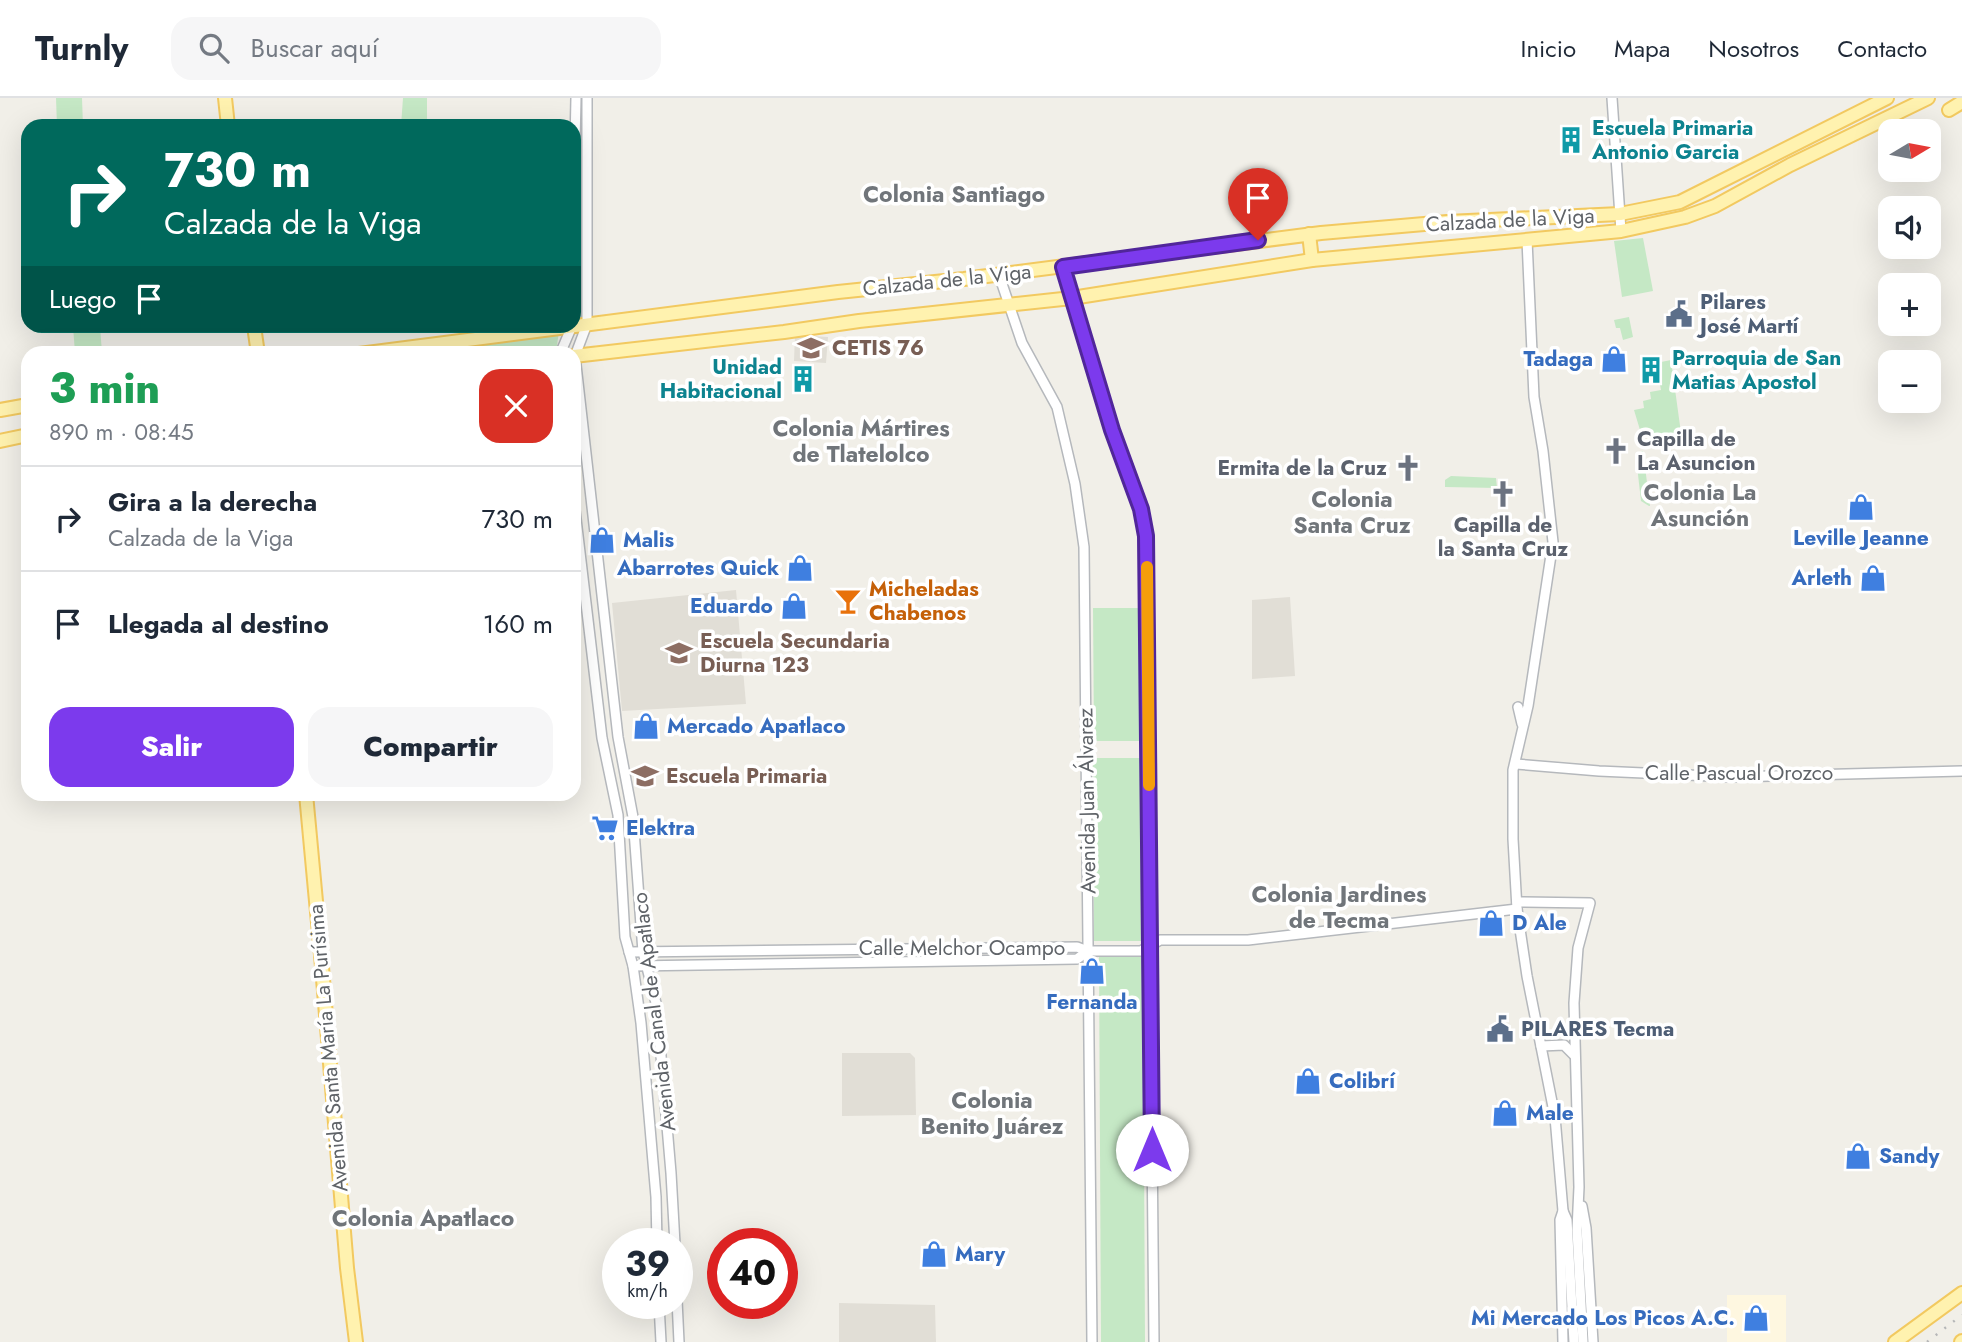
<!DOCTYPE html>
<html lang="es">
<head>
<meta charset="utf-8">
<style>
	body { margin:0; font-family:Jost,sans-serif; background:#f6f6f7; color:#1f2937; height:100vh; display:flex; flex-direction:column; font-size:26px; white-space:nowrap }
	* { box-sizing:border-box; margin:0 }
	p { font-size:23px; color:#747a83 }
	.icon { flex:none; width:38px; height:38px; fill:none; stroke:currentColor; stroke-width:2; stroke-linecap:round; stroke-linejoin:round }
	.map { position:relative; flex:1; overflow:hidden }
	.details { position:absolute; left:21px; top:248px; width:560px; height:455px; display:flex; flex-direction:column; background:#fff; border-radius:21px; box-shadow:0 7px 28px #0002 }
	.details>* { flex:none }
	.guide { position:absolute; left:21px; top:21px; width:560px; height:214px; border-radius:21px; box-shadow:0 7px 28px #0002; background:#00695c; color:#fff; overflow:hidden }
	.needle { width:46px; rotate:80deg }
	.fabs { position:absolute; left:1878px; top:21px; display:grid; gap:14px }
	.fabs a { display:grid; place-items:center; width:63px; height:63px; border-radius:14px; background:#fff; box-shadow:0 7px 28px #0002; font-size:35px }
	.speed { position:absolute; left:602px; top:1130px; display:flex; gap:14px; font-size:35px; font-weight:700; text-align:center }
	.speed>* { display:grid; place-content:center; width:91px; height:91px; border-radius:50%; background:#fff; box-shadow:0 7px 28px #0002; line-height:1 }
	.speed small { font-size:18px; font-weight:400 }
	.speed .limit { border:10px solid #d22; background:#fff; color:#111 }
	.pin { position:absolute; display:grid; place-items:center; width:60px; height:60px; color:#fff; margin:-72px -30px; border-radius:50% 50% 50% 0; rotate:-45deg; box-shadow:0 0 7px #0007 }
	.pin .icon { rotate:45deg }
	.me { position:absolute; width:77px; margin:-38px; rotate:0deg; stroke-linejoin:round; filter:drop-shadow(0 0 5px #0008) }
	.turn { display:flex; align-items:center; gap:24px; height:147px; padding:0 28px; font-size:32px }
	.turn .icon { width:91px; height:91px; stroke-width:2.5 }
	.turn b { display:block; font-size:49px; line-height:60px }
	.then { display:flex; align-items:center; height:66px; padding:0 28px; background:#0003; gap:14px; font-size:26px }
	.round { display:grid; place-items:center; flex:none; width:74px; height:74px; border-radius:21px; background:#f6f6f7 }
	.summary { display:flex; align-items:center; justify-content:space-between; height:119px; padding:0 28px }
	h1 { font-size:42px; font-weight:800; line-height:52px; color:#1e9e55 }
	.button { display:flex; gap:14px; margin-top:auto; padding:14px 28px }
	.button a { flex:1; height:80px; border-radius:21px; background:#7c3aed; color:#fff; font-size:28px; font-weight:800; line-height:80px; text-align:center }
	.button a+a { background:#f6f6f7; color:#1f2937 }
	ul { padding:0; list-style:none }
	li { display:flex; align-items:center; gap:21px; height:105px; padding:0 28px; border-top:2px solid #e0e1e3 }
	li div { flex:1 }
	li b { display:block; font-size:26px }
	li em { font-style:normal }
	header { display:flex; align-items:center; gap:42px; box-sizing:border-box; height:98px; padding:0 35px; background:#fff; border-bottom:2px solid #e0e1e3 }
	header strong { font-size:33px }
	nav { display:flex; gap:38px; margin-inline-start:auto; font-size:24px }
	.search { width:490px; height:63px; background:#f6f6f7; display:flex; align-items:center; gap:18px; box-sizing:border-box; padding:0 24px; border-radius:21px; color:#747a83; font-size:26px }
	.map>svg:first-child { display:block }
	.commercial { fill:#fef7e0 }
	.education { fill:#e1ded6 }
	.green { fill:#c5e8c5 }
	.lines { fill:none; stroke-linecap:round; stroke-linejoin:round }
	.minor-casing { stroke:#b5b8bc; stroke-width:12 }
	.major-casing { stroke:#f2c960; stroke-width:16 }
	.minor { stroke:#fff; stroke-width:9 }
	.major { stroke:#fff2af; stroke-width:12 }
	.rail { stroke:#b6b7b8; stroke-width:2.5; stroke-dasharray:2 9; stroke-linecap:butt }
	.route-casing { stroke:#51269a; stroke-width:18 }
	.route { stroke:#7c3aed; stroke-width:12 }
	.slow { stroke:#f59e0b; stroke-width:12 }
	.labels { text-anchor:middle; stroke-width:7; stroke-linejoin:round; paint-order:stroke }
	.culture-label { font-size:21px; font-weight:bold; fill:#0d838f; stroke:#fff; text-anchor:start }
	.street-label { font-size:21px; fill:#5f6368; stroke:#fff }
	.service-label { font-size:21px; font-weight:bold; fill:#4e5e75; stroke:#fff; text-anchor:start }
	.education-label { font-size:21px; font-weight:bold; fill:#785e54; stroke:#fff; text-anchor:start }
	.shop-label { font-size:21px; font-weight:bold; fill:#366cbe; stroke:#fff; text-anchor:start }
	.worship-label { font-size:21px; font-weight:bold; fill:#5b616d; stroke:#fff; text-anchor:start }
	.food-label { font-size:21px; font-weight:bold; fill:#c56008; stroke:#fff; text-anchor:start }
	.neighbourhood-label { font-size:23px; font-weight:bold; fill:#70757a; stroke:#fff }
</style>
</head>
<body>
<header>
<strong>Turnly</strong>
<div class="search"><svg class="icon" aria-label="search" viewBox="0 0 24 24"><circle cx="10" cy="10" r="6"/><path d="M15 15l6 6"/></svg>Buscar aquí</div>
<nav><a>Inicio</a><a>Mapa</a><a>Nosotros</a><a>Contacto</a></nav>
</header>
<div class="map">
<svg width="1962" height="1244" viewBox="0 0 1962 1244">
	<rect width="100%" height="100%" fill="#f1efe8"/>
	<rect class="commercial" x="1727" y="1197" width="59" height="47"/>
	<g class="education">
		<path d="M795,237l33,2 -2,26 -32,-2z"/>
		<path d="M736,492l10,114 -124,7 -10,-108z"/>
		<path d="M1290,499l5,79 -43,3v-79z"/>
		<path d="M842,955h68l5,5 1,57 -74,1z"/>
		<path d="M839,1205l96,2 1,37h-97z"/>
	</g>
	<g class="green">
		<path d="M56,0h26l1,28h-26z"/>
		<path d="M403,0h24v28h-26z"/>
		<path d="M1643,140l10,53 -31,6 -8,-56z"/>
		<path d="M1629,219l4,20 -10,3 -3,-12h-4l-2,-8z"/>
		<path d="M73,228h27l2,27h-27z"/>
		<path d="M559,233l-3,22h-113l-1,-8z"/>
		<path d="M1671,262l10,73 -32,3 -2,-6h-7l-6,-20 10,-2 -1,-7 8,-2 -1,-7 11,-2 -5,-27z"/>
		<path d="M1643,353l7,55h-1l-8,-5 -5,-44 2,-4z"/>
		<path d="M1451,378l45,2 1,10 -52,-1v-7z"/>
		<path d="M1093,510h47l1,133h-47z"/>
		<path d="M1093,660h48l1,183h-48z"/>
		<path d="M1099,859h44l2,385h-44z"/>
	</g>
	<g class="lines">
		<defs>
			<g id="minor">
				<path d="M587,0v226l-12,32 43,381 15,80 10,135 13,51 4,41 11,129 4,71"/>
				<path d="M1612,0l9,133"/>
				<path d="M574,89l2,-89"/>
				<path d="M1527,142l7,157 9,54 10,91 -25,164 -15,64v69l4,70 10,67 28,141 8,94 -3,9 3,122"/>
				<path d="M1063,169l49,164 29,78 5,27 8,806"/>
				<path d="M999,177l23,68 35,64 18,77 9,63 8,795"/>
				<path d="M560,256l12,-28"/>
				<path d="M574,404l28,236 16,77 7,122 8,29 8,57 15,174 1,47"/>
				<path d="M1518,609l4,17"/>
				<path d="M1516,666l83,7 133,6 230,-6"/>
				<path d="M1517,804l73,1 -12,45 -4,55 5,184 -2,43 6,112"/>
				<path d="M629,854l448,-5 11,4h53l19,-11h88l269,-31"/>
				<path d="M633,868l444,-7 11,-8"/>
				<path d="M1541,948l23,-1 10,10"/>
				<path d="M1582,1108l4,22 7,114"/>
				<path d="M1563,1113l4,9 7,122"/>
				<path d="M677,1202l2,42"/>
				<path d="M659,1206l2,38"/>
			</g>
			<g id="major">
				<path d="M225,0l3,28"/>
				<path d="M1949,12l13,-8"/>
				<path d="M1309,136l3,26"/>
				<path d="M254,228l4,28"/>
				<path d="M359,256l479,-62 126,-13 357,-46 126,-11 173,-8 60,-12 207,-104"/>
				<path d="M574,258l210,-24 75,-11 213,-23 240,-38 309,-29 64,-14 30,-11 75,-41 138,-67"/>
				<path d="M0,312l28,-5"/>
				<path d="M0,343l28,-6"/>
				<path d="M306,696l15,161 26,313 9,74"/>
				<path d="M1895,1244l67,-49"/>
				<path d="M1961,1244l1,-1"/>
			</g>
		</defs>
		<use href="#minor" class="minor-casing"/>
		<use href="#major" class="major-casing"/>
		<use href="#minor" class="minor"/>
		<use href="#major" class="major"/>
		<path class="rail" d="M1927,1244l35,-27"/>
	</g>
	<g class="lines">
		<defs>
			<path id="route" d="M1152,1052l-6,-614 -5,-27 -29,-79 -49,-163 195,-27"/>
		</defs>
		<use href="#route" class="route-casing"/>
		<use href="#route" class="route"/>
		<path class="slow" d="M1147,469l2,218"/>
	</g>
	<defs>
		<symbol id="building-bare" viewBox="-9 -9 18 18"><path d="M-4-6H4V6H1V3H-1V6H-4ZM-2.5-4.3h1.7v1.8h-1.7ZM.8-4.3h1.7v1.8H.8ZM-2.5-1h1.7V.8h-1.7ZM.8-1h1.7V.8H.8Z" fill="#0f9aa8" stroke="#fff" stroke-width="2.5" paint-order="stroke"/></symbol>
		<symbol id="civic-bare" viewBox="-9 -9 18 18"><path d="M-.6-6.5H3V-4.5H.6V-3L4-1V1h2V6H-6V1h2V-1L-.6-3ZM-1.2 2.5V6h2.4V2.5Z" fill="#5c6f8a" stroke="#fff" stroke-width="2.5" paint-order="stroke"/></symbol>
		<symbol id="school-bare" viewBox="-9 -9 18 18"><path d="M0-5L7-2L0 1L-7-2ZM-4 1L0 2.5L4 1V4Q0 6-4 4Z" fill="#8d6e63" stroke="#fff" stroke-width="2.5" paint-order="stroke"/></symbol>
		<symbol id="shop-bare" viewBox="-9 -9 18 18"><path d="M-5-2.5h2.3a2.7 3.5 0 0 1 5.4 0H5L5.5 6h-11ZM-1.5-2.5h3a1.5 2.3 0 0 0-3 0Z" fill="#3f7fe0" stroke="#fff" stroke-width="2.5" paint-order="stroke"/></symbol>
		<symbol id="church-bare" viewBox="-9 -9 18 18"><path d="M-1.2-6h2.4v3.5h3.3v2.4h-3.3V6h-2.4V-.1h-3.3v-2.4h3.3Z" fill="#6b7280" stroke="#fff" stroke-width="2.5" paint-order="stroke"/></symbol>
		<symbol id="bar-bare" viewBox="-9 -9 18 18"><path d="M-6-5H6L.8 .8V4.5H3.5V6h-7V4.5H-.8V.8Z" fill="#e8710a" stroke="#fff" stroke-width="2.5" paint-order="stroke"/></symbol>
		<symbol id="supermarket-bare" viewBox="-9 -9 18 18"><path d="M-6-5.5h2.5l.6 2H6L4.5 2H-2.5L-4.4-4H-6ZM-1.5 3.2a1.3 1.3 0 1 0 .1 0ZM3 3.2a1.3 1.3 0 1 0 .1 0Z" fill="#3f7fe0" stroke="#fff" stroke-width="2.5" paint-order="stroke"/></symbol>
	</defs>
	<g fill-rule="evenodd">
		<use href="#building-bare" x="1552" y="23" width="38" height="38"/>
		<use href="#civic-bare" x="1660" y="197" width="38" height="38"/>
		<use href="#school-bare" x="792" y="231" width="38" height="38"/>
		<use href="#shop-bare" x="1595" y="242" width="38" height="38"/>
		<use href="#building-bare" x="1632" y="253" width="38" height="38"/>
		<use href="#building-bare" x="784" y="262" width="38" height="38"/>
		<use href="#church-bare" x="1597" y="334" width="38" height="38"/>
		<use href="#church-bare" x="1389" y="351" width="38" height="38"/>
		<use href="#church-bare" x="1484" y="377" width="38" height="38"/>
		<use href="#shop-bare" x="1842" y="390" width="38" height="38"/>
		<use href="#shop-bare" x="583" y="423" width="38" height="38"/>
		<use href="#shop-bare" x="781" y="451" width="38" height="38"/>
		<use href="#shop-bare" x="1854" y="461" width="38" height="38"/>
		<use href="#bar-bare" x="829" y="484" width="38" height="38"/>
		<use href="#shop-bare" x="775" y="489" width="38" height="38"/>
		<use href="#school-bare" x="660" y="536" width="38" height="38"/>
		<use href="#shop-bare" x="627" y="609" width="38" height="38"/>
		<use href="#school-bare" x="626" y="659" width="38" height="38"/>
		<use href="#supermarket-bare" x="586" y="711" width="38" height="38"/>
		<use href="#shop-bare" x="1472" y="806" width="38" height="38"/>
		<use href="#shop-bare" x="1073" y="854" width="38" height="38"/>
		<use href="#civic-bare" x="1481" y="912" width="38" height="38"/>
		<use href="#shop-bare" x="1289" y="964" width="38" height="38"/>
		<use href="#shop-bare" x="1486" y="996" width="38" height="38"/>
		<use href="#shop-bare" x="1839" y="1039" width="38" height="38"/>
		<use href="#shop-bare" x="915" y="1137" width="38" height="38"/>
		<use href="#shop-bare" x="1737" y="1201" width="38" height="38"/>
	</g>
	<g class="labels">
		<g class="culture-label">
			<text x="1592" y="37">Escuela Primaria<tspan x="1592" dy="24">Antonio Garcia</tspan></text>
			<text x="1672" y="267">Parroquia de San<tspan x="1672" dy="24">Matias Apostol</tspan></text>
			<text x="782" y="276" text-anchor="end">Unidad<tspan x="782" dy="24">Habitacional</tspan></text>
		</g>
		<g class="street-label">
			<text transform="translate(1510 122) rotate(-3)" y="7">Calzada de la Viga</text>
			<text transform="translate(947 182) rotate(-6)" y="7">Calzada de la Viga</text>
			<text x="1739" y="682">Calle Pascual Orozco</text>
			<text transform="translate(1087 703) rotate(-91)" y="7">Avenida Juan Álvarez</text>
			<text x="962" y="857">Calle Melchor Ocampo</text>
			<text transform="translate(654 914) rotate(-97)" y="7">Avenida Canal de Apatlaco</text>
			<text transform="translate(328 950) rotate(-95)" y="7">Avenida Santa María La Purísima</text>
		</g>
		<g class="service-label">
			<text x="1700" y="211">Pilares<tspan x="1700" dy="24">José Martí</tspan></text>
			<text x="1521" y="938">PILARES Tecma</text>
		</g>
		<g class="education-label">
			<text x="832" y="257">CETIS 76</text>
			<text x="700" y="550">Escuela Secundaria<tspan x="700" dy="24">Diurna 123</tspan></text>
			<text x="666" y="685">Escuela Primaria</text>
		</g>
		<g class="shop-label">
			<text x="1593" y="268" text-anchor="end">Tadaga</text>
			<text x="1861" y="447" text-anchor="middle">Leville Jeanne</text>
			<text x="623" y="449">Malis</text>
			<text x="779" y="477" text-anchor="end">Abarrotes Quick</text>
			<text x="1852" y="487" text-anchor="end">Arleth</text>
			<text x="773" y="515" text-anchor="end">Eduardo</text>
			<text x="667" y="635">Mercado Apatlaco</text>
			<text x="626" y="737">Elektra</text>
			<text x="1512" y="832">D Ale</text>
			<text x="1092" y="911" text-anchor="middle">Fernanda</text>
			<text x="1329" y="990">Colibrí</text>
			<text x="1526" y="1022">Male</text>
			<text x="1879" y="1065">Sandy</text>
			<text x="955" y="1163">Mary</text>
			<text x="1735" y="1227" text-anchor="end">Mi Mercado Los Picos A.C.</text>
		</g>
		<g class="worship-label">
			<text x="1637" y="348">Capilla de<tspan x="1637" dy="24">La Asuncion</tspan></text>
			<text x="1387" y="377" text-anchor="end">Ermita de la Cruz</text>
			<text x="1503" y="434" text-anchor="middle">Capilla de<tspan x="1503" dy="24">la Santa Cruz</tspan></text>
		</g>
		<g class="food-label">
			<text x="869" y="498">Micheladas<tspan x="869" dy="24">Chabenos</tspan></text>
		</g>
		<g class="neighbourhood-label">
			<text x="954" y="104">Colonia Santiago</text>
			<text x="861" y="338">Colonia Mártires<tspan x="861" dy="26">de Tlatelolco</tspan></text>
			<text x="1700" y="402">Colonia La<tspan x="1700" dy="26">Asunción</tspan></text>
			<text x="1352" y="409">Colonia<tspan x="1352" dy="26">Santa Cruz</tspan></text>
			<text x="1339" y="804">Colonia Jardines<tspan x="1339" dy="26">de Tecma</tspan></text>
			<text x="992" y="1010">Colonia<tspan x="992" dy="26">Benito Juárez</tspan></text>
			<text x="423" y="1128">Colonia Apatlaco</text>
		</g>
	</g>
</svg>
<div class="fabs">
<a><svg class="needle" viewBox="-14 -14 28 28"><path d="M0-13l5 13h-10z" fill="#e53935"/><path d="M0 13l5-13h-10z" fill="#747a83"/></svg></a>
<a><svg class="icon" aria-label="sound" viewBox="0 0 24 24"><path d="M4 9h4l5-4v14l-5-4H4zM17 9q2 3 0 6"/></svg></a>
<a>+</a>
<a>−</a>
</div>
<div class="speed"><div>39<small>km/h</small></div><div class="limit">40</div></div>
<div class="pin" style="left:1258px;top:142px;background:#d93025"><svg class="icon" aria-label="arrive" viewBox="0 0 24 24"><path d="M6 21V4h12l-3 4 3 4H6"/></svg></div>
<svg class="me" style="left:1152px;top:1052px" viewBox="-20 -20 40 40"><circle r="19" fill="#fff"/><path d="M0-13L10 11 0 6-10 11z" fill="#7c3aed"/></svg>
<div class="guide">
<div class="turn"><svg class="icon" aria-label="right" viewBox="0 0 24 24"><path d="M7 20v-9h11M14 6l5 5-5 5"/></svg><div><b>730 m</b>Calzada de la Viga</div></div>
<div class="then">Luego<svg class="icon" aria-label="arrive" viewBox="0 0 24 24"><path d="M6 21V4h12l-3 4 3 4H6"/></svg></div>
</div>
<section class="details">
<div class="summary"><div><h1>3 min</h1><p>890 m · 08:45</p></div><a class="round" style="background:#d93025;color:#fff"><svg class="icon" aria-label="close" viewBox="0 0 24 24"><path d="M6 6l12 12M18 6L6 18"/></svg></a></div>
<ul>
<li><svg class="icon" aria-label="right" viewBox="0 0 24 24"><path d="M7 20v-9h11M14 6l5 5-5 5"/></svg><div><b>Gira a la derecha</b><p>Calzada de la Viga</p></div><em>730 m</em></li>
<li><svg class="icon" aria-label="arrive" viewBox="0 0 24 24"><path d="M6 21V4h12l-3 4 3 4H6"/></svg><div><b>Llegada al destino</b></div><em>160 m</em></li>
</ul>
<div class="button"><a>Salir</a><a>Compartir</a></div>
</section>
</div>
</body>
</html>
